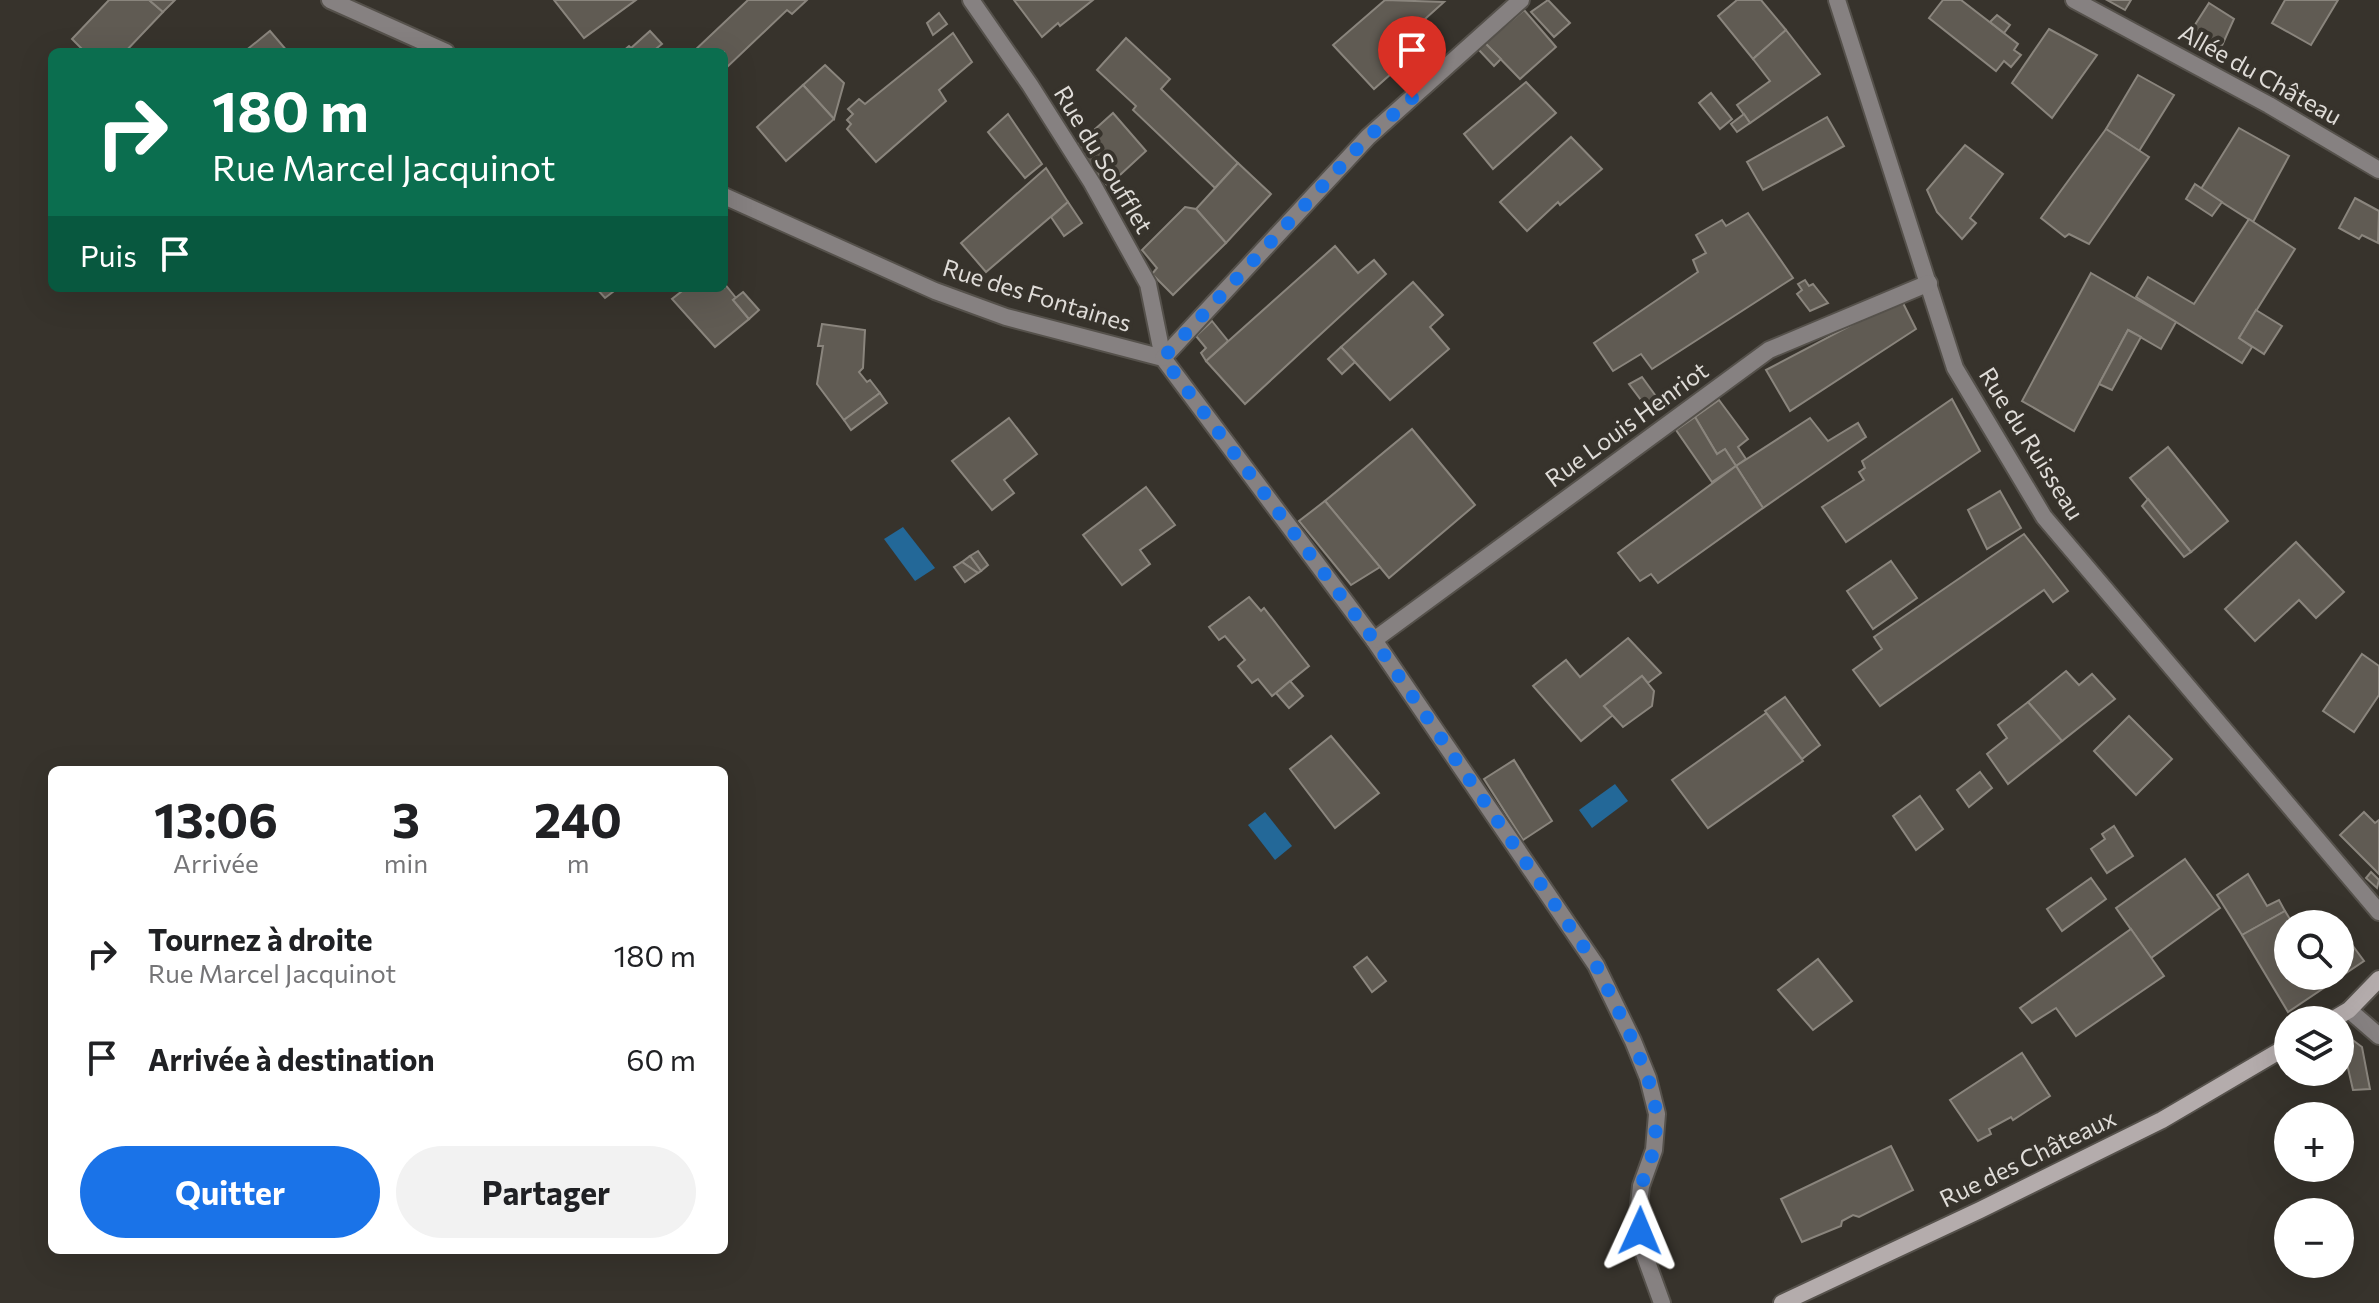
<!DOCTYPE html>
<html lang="fr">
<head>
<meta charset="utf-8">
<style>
	body { margin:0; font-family:Commissioner,sans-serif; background:#f2f2f2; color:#202124; height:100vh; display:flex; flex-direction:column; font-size:30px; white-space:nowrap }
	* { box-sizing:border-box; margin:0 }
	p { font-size:26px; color:#757577 }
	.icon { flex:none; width:44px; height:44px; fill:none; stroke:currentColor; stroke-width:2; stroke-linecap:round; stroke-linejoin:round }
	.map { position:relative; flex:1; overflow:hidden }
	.sheet { position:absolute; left:48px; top:766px; width:680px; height:488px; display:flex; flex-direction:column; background:#fff; border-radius:12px; box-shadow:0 8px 32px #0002 }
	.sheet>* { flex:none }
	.banner { position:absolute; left:48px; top:48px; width:680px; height:244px; border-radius:12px; box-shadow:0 8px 32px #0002; background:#0b6e4f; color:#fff; overflow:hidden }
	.buttons { position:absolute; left:2274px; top:910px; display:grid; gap:16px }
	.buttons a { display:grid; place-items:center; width:80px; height:80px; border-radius:50%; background:#fff; box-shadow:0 8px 32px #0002; font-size:40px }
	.pin { position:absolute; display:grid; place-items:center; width:68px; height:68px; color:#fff; margin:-82px -34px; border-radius:50% 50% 50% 0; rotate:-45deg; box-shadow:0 0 8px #0007 }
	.pin .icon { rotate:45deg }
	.me { position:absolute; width:88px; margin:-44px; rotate:1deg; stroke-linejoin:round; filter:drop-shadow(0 0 6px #0008) }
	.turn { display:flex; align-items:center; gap:28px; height:168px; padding:0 32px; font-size:36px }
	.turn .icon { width:104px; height:104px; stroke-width:2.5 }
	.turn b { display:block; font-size:56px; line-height:68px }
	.then { display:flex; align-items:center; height:76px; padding:0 32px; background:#0003; gap:16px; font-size:30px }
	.eta { display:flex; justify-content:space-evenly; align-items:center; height:136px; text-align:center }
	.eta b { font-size:48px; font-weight:700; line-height:56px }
	.action { display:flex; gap:16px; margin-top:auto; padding:16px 32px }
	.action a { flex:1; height:92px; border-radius:48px; background:#1a73e8; color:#fff; font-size:32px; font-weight:700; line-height:92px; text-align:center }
	.action a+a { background:#f2f2f2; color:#202124 }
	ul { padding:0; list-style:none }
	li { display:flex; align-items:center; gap:24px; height:104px; padding:0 32px }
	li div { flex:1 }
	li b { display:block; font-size:30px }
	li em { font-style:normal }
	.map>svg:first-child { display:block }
	.water { fill:#236898 }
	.building { fill:#605b53; stroke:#8a857d; stroke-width:2 }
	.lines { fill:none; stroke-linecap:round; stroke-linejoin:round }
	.street-casing { stroke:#55514b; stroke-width:20 }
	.secondary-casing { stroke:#55514b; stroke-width:20 }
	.street { stroke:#868181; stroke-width:16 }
	.secondary { stroke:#b4acac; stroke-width:16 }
	.route { stroke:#1a73e8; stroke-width:14; stroke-dasharray:0 25.2 }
	.labels { text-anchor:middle; stroke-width:8; stroke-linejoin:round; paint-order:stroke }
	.street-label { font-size:24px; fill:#dfdcd8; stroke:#37332c }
</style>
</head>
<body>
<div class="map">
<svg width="2379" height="1303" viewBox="0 0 2379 1303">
	<rect width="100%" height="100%" fill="#37332c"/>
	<g class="water">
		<path d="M903,527l32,41 -20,13 -31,-42z"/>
		<path d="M1615,784l13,17 -36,27 -13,-18z"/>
		<path d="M1265,812l27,34 -17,14 -27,-35z"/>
	</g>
	<g class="building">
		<path d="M109,0h40l14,12 -38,40h-40l-13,-13z"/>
		<path d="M149,0h26l-12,12z"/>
		<path d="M554,0h82l-52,38z"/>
		<path d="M748,0h59l-15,14 -5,-4 -63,60v-18h-31z"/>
		<path d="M1014,0h79l-33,26 -2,-3 -16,14z"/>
		<path d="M1385,0l59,2 -19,17 13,13 -64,57 -41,-44z"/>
		<path d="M1548,0l22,23 -16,14 -23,-25z"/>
		<path d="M1737,0h24l25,30 -33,29 -35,-43z"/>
		<path d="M1943,0h18l57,44 -4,6 7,5 -10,12 -7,-6 -8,10 -67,-53z"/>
		<path d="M2107,0h24l-6,10z"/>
		<path d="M2285,0h53l-27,45 -39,-22z"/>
		<path d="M2209,3l25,16 -14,31 -29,-19z"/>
		<path d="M1524,10l32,37 -36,32 -35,-36z"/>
		<path d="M939,13l8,11 -14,11 -6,-12z"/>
		<path d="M1997,15l13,10 -6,8 -14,-11z"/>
		<path d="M2049,29l48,26 -45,63 -40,-35z"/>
		<path d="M1786,30l34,44 -70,49 -13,-18 33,-24 -17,-22z"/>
		<path d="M270,31l18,21h-44z"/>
		<path d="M650,31l12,13 -10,8h-30l7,-6 2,2z"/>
		<path d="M953,33l19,29 -33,28 7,11 -70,61 -29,-33 4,-5 -4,-4 6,-6 -5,-5 11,-10 6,5z"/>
		<path d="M1126,38l44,41 -9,10 77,74 -23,25 -82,-78 3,-4 -39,-36z"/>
		<path d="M1485,43l16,16 -7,7 -16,-17z"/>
		<path d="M825,65l19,18 -10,36 -31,-34z"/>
		<path d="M2138,75l36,20 -35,56 -33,-22z"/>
		<path d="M1526,82l30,31 -63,56 -29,-35z"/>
		<path d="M803,85l31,34 -48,42 -29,-34z"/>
		<path d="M1711,93l21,26 -12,10 -21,-26z"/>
		<path d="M1113,113l33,38 -38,35 -34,-38z"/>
		<path d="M1008,114l34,50 -17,14 -37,-46z"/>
		<path d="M1744,114l6,9 -13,9 -6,-8z"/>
		<path d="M1827,117l17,29 -81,44 -16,-28z"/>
		<path d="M2239,128l50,28 -36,66 -52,-33z"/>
		<path d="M2106,129l43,28 -60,87 -20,-10 -4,3 -24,-19z"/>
		<path d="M1571,137l31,32 -42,36 -2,-3 -31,29 -27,-29z"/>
		<path d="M1965,145l38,29 -33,44 6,5 -14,16 -25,-27 -10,-22z"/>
		<path d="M1238,163l33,31 -45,49 -30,-34z"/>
		<path d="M1046,168l22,34 -82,70 -25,-29z"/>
		<path d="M2195,184l27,18 -10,14 -26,-17z"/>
		<path d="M2355,198l24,13 -1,32 -16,-8 -3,4 -20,-11z"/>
		<path d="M1068,202l14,21 -18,13 -13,-19z"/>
		<path d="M1185,207l11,2 30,34 -53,52 -21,-21 5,-6 -15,-18z"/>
		<path d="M1748,213l45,65 -141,91 -11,-15 -28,17 -19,-28 104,-71 -5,-12 13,-7 -10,-18 26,-15 4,6z"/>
		<path d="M2249,219l46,30 -56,89 13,9 -10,16 -106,-66 12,-20 46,27z"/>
		<path d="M1335,246l23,27 16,-13 12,14 -141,130 -39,-43z"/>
		<path d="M2091,273l85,49 -15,27 -33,-19 -54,101 -52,-30z"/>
		<path d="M1805,280l4,6 4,-2 15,19 -18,8 -13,-17 5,-4 -4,-6z"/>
		<path d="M1413,282l30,33 -13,12 19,22 -59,51 -49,-53z"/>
		<path d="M724,283l12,15 -3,2 16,19 -34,28 -43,-48 14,-11h38z"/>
		<path d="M596,288h22l-13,10z"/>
		<path d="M743,292l16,18 -10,9 -16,-19z"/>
		<path d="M1901,299l15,30 -126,82 -24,-41z"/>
		<path d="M2256,310l26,16 -18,28 -25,-16z"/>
		<path d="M1212,321l16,20 -22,20 -5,-8 5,-5 -10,-12z"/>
		<path d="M822,324l43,6 -2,38 -4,4 8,10 3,-2 10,13 -36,27 -27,-36 6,-38h-5z"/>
		<path d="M2128,330l13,7 -29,53 -13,-6z"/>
		<path d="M1341,347l14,15 -13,12 -14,-15z"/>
		<path d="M1642,377l16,22 -11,9 -18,-24z"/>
		<path d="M880,393l7,10 -36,27 -7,-10z"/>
		<path d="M1952,399l28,52 -134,91 -24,-35 42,-27 -5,-8 6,-4 -3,-7z"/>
		<path d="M1719,400l29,39 -10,8 8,12 -10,7 -11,-17 -8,5 -22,-37z"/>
		<path d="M1695,417l22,37 8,-5 11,17 -24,16 -36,-52z"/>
		<path d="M1009,418l28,36 -33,26 10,13 -22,17 -40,-49z"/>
		<path d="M1810,418l18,23 30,-18 8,14 -103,71 -27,-42z"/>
		<path d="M1412,429l63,76 -86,73 -64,-77z"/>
		<path d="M2168,447l60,74 -37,31 -61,-74z"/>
		<path d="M1736,466l27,42 -105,75 -7,-9 -11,7 -22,-28z"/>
		<path d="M1146,487l29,38 -35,25 10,14 -28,21 -39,-50z"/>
		<path d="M2000,491l21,37 -34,21 -19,-39z"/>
		<path d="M2148,499l43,53 -7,5 -42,-51z"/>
		<path d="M1325,501l55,66 -29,18 -52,-64z"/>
		<path d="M2024,534l44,57 -15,11 -9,-12 -164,116 -27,-36 29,-21 -8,-12z"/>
		<path d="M2296,542l48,50 -28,26 -17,-18 -44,41 -30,-32z"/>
		<path d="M978,551l10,14 -7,6 -11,-15z"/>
		<path d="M970,556l11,15 -3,2 -16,-11z"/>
		<path d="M1891,561l26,37 -44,31 -26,-38z"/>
		<path d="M962,562l16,11 -13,9 -11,-15z"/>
		<path d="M1249,597l12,14 3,-3 45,58 -37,30 -14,-17 -6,4 -14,-17 7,-6 -20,-24 -6,4 -10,-13z"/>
		<path d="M1628,638l33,35 -13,10 -6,-7 -38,30 9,9 -32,26 -48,-55 33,-26 14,17z"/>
		<path d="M2362,654l17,12v29l-25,37 -31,-21z"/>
		<path d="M2066,671l13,14 13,-11 23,25 -53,42 -34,-39z"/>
		<path d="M1642,676l12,15 -2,15 -29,21 -19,-21z"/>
		<path d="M1290,681l13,15 -14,12 -13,-15z"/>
		<path d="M1785,697l35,48 -18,14 -37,-48z"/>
		<path d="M2028,702l34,39 -54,43 -21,-30 20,-16 -9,-13z"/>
		<path d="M1766,713l37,48 -95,67 -36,-48z"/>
		<path d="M2129,716l43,43 -36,36 -42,-44z"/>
		<path d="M1331,736l48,57 -44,35 -45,-59z"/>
		<path d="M1514,760l38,61 -29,19 -39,-61z"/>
		<path d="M1980,772l12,16 -23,19 -12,-17z"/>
		<path d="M1920,796l23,33 -27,21 -23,-34z"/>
		<path d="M2364,812l11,11 4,-3v54l-39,-39z"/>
		<path d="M2114,826l19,30 -26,17 -16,-24 14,-10 -3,-5z"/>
		<path d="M2185,859l35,49 -69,50 -35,-50z"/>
		<path d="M2371,872l8,8 -2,8 -11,-10z"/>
		<path d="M2248,874l19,32 12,-6 6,11 -43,24 -25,-40z"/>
		<path d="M2091,878l15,21 -44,32 -15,-22z"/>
		<path d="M2285,911l8,13h-5v52h52v-28l10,-6 14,19 -76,51 -46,-77z"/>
		<path d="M2131,929l33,47 -88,60 -20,-28 -24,15 -12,-15z"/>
		<path d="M1367,957l19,24 -14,11 -18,-25z"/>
		<path d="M1818,959l34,42 -39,29 -35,-40z"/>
		<path d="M2350,1038l12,9 8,42 -17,1 -11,-48z"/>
		<path d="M2022,1053l28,43 -37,24 -2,-3 -22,12 2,5 -13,7 -28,-41z"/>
		<path d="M1891,1146l22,44 -54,27 -6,-2 -11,6 -1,5 -39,16 -21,-43z"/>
	</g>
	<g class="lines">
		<defs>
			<g id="street">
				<path d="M330,0l116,52"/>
				<path d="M971,0l59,85 62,98 56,101 15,74"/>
				<path d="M1837,0l118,368 89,149 335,395"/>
				<path d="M2074,0l195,105 110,65"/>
				<path d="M724,196l211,95 71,26 157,41 211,282 222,325 37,76 15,37 9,36 -3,36 -13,36 -3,28 4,34 20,55"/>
				<path d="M1163,358l205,-221 153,-137"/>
				<path d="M1374,640l395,-290 160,-67"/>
				<path d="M2349,1010l30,26"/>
			</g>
			<g id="secondary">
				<path d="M2332,1020l17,-10 30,-31"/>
				<path d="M1782,1303l198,-93 182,-90 126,-74"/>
			</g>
		</defs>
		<use href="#street" class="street-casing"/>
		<use href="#secondary" class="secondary-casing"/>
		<use href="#street" class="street"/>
		<use href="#secondary" class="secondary"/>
	</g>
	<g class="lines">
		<path class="route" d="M1412,98l-44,39 -205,221 211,282 222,325 37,76 15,37 9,36 -3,36 -13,36 -3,28 2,17"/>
	</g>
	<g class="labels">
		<g class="street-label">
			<text transform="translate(2260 75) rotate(29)" y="8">Allée du Château</text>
			<text transform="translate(1103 160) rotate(59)" y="8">Rue du Soufflet</text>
			<text transform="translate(1037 296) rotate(17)" y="8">Rue des Fontaines</text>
			<text transform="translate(1627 425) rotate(-36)" y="8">Rue Louis Henriot</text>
			<text transform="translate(2031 444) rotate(58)" y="8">Rue du Ruisseau</text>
			<text transform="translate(2028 1159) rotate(-26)" y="8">Rue des Châteaux</text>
		</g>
	</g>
</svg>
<div class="buttons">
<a><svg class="icon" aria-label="search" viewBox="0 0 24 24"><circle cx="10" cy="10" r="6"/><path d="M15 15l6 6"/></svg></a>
<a><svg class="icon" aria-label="layers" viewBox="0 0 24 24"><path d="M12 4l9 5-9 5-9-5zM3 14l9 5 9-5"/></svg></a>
<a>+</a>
<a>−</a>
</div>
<div class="pin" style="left:1412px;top:98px;background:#d93025"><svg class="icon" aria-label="arrive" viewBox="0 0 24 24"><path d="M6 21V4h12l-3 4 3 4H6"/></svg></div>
<svg class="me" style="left:1640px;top:1231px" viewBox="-20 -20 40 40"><path d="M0-17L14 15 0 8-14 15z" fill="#1a73e8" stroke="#fff" stroke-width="4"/></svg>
<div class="banner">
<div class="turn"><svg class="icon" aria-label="right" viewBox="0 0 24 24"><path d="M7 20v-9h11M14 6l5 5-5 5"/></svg><div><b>180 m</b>Rue Marcel Jacquinot</div></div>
<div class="then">Puis<svg class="icon" aria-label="arrive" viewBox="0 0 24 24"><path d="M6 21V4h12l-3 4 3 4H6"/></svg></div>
</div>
<section class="sheet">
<div class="eta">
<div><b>13:06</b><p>Arrivée</p></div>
<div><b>3</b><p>min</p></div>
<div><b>240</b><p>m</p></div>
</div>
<ul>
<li><svg class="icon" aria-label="right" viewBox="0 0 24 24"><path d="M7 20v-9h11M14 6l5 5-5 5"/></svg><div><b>Tournez à droite</b><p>Rue Marcel Jacquinot</p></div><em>180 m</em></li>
<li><svg class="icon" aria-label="arrive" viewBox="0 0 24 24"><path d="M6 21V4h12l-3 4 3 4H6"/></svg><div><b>Arrivée à destination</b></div><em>60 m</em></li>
</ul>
<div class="action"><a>Quitter</a><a>Partager</a></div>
</section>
</div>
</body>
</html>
